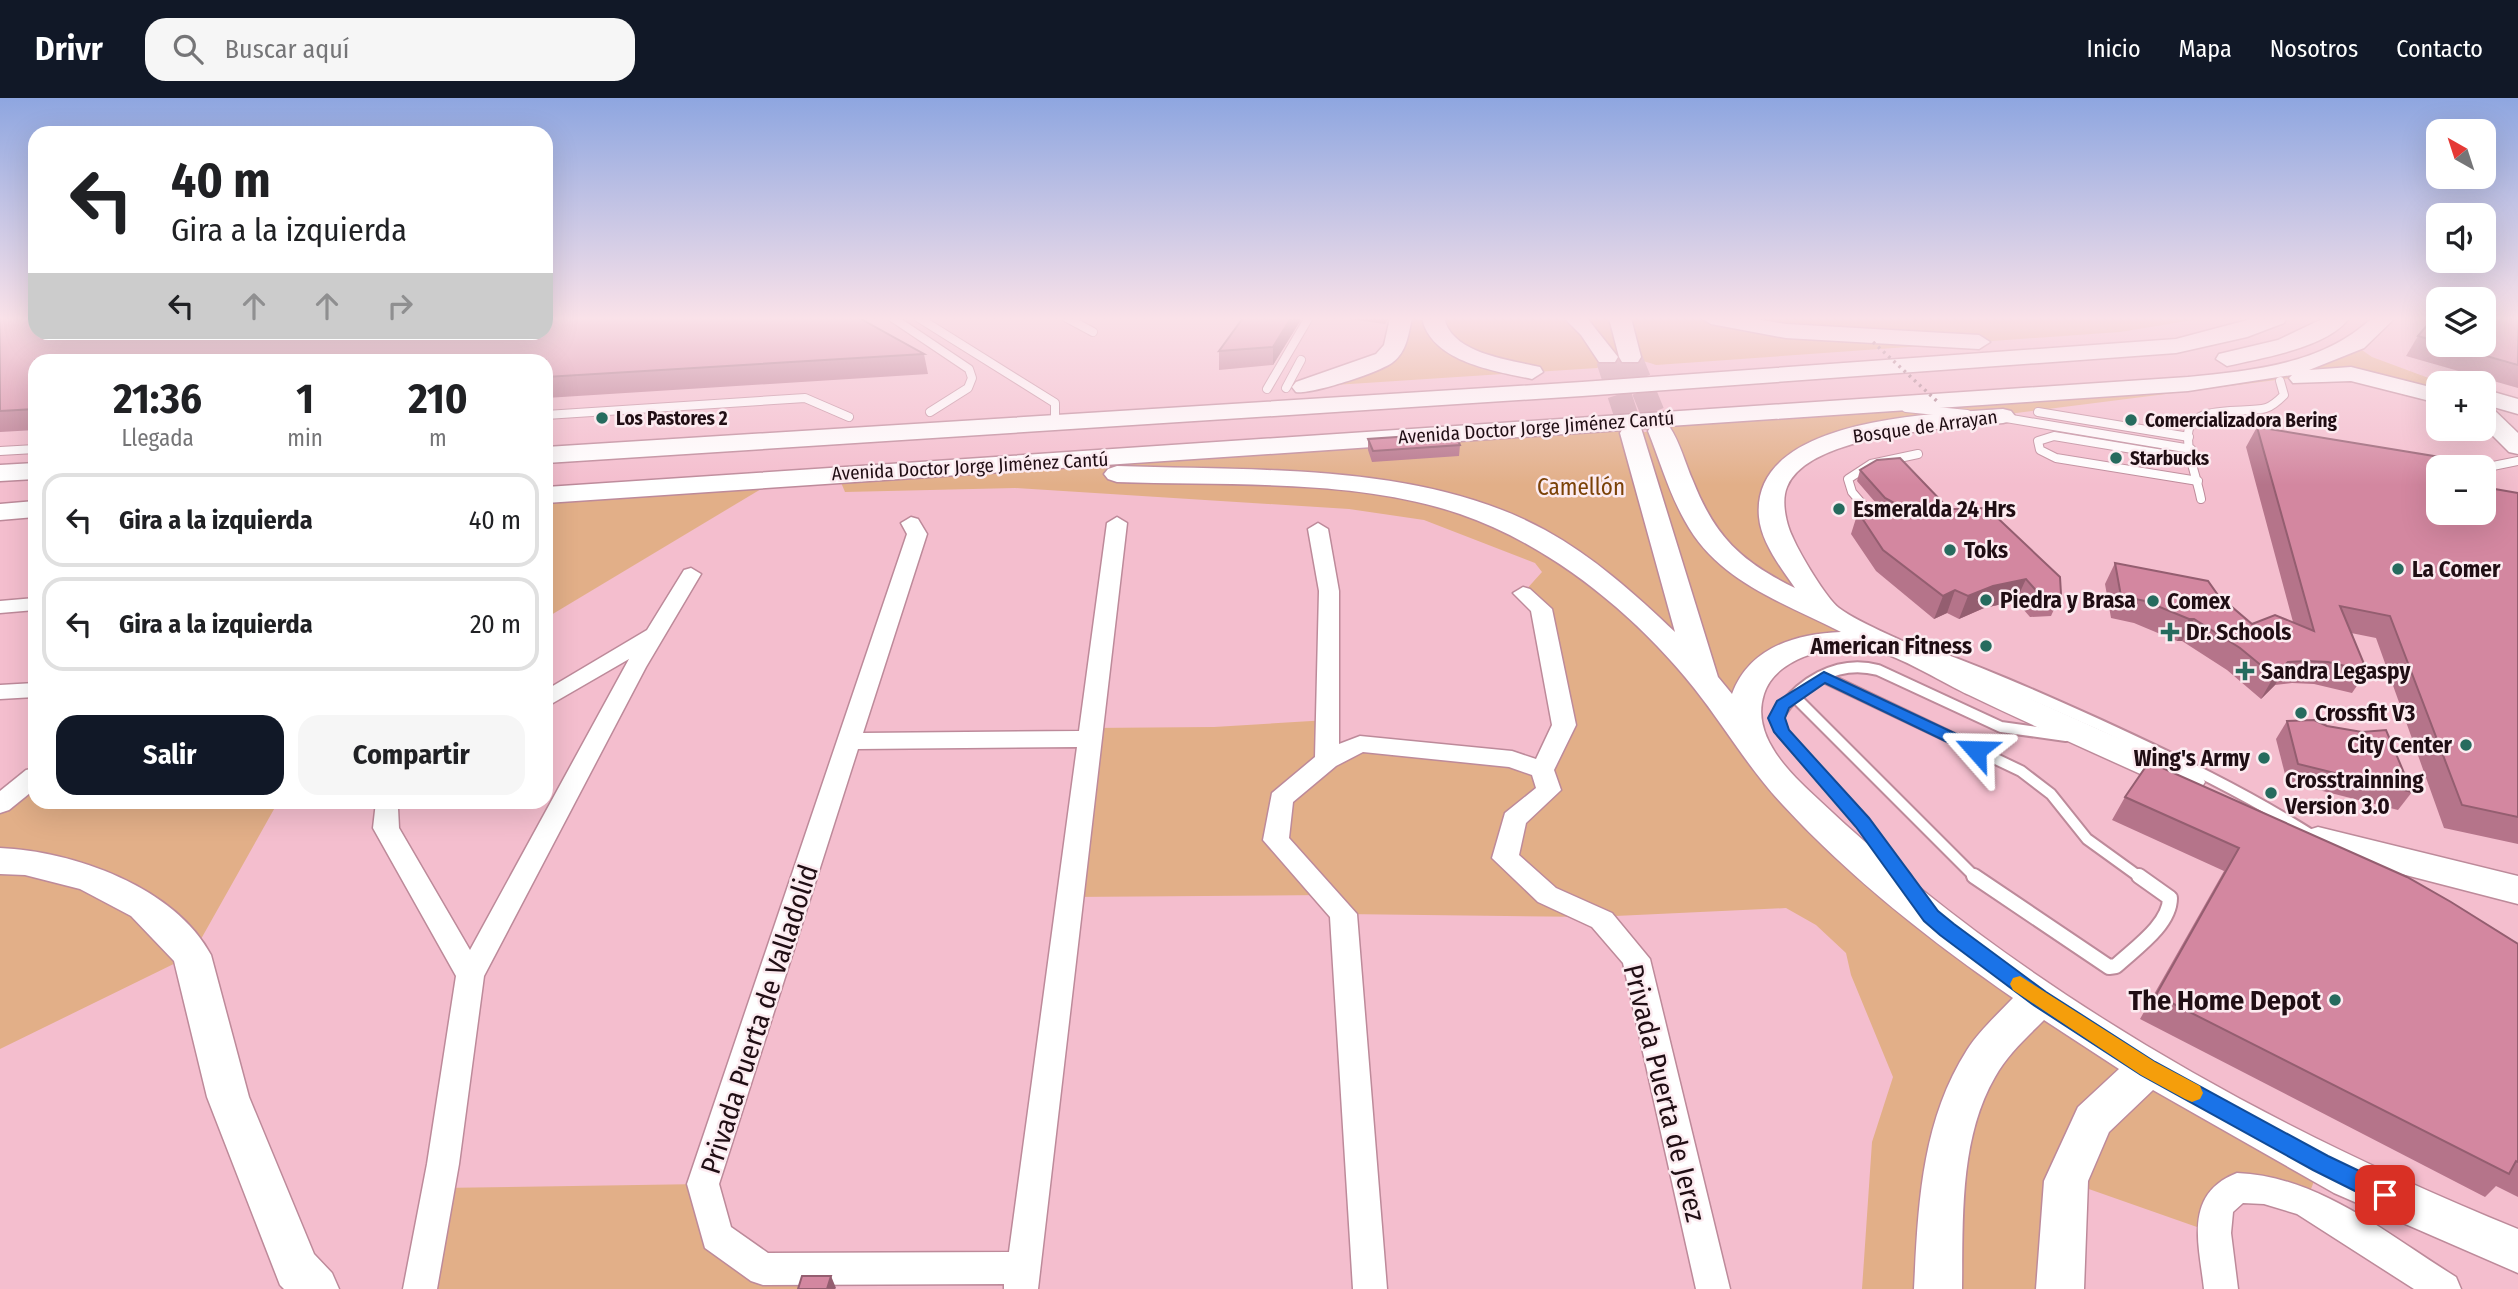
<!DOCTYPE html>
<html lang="es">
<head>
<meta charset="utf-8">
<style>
	body { margin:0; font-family:"Fira Sans Condensed",sans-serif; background:#f6f6f6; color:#202124; height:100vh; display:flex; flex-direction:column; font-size:26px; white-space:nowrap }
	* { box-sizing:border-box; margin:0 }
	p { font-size:23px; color:#757577 }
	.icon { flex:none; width:38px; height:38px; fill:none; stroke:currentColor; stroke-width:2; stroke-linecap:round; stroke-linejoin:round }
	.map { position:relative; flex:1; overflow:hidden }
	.panel { position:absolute; left:28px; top:256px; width:525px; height:455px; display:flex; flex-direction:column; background:#fff; border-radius:21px; box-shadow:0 7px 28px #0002 }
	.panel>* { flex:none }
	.banner { position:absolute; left:28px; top:28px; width:525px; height:214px; border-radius:21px; box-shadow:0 7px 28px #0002; background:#fff; color:#202124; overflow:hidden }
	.needle { width:46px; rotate:321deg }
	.fabs { position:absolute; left:2426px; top:21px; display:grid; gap:14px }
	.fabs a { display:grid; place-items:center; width:70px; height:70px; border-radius:14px; background:#fff; box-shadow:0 7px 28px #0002; font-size:35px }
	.pin { position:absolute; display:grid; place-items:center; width:60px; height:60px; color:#fff; margin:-30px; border-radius:14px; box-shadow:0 4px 10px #0006 }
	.me { position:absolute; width:77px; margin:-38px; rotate:295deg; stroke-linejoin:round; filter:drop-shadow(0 0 5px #0008) }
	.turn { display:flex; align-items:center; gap:24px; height:147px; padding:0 28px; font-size:32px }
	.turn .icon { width:91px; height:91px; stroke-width:2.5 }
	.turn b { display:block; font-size:49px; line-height:60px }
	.lanes { display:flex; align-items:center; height:66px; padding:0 28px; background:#0003; justify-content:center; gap:35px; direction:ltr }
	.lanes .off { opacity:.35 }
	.eta { display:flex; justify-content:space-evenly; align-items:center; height:119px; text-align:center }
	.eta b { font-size:42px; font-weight:700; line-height:49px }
	.primary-button { display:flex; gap:14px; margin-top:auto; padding:14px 28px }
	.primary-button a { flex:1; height:80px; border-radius:21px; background:#111827; color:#fff; font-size:28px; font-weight:700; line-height:80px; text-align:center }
	.primary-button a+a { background:#f6f6f6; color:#202124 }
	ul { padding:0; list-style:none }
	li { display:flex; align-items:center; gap:21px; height:94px; margin:0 14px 10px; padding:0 14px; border:4px solid #e0e0e0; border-radius:21px }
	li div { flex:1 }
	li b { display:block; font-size:26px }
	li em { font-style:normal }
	header { display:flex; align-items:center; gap:42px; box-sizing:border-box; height:98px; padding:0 35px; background:#111827; color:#fff }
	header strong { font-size:33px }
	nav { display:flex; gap:38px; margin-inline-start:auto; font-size:24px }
	.search { width:490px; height:63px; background:#f6f6f6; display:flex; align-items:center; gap:18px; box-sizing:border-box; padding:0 24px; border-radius:21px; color:#757577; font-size:26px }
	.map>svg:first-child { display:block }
	.green { fill:#e2af88 }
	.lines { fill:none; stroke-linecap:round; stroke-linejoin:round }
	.secondary-tunnel { stroke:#ca9ba9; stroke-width:24; stroke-dasharray:24 12; stroke-linecap:butt }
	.lane-far2-casing { stroke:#bd8a9a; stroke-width:10 }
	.lane-far1-casing { stroke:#bd8a9a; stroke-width:14 }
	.lane-casing { stroke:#bd8a9a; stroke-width:18 }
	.street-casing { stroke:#bd8a9a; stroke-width:3 }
	.secondary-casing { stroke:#bd8a9a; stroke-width:3 }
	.lane-far2 { stroke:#fff; stroke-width:8 }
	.lane-far1 { stroke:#fff; stroke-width:10 }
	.lane { stroke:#fff; stroke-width:14 }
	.street { fill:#fff; fill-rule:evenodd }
	.secondary { fill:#fff; fill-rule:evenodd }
	.path-bridge { stroke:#a07985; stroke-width:3.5; stroke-dasharray:2.5 4.5; stroke-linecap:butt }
	.wall { fill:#b5748a }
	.shaded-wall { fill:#945e70 }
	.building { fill:#d387a0; stroke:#945e70; stroke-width:2 }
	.route { fill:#1a73e8; stroke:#114b97; stroke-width:2 }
	.slow { fill:#f59e0b }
	.poi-dot { fill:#266b5e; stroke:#fcebf0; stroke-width:2.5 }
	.labels { text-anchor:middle; stroke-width:5; stroke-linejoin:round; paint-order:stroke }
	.far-poi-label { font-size:19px; font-weight:bold; fill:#200e14; stroke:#fcebf0; text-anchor:start }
	.far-street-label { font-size:19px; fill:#200e14; stroke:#fcebf0 }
	.park-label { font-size:23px; fill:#7b4207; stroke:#fcebf0 }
	.poi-label { font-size:23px; font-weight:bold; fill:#200e14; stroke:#fcebf0; text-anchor:start }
	.near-poi-label { font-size:28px; font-weight:bold; fill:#200e14; stroke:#fcebf0; text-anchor:end }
	.near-street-label { font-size:28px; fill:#200e14; stroke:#fcebf0 }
</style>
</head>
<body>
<header>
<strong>Drivr</strong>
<div class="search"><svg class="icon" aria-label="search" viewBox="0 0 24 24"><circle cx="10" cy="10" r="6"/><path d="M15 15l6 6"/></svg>Buscar aquí</div>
<nav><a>Inicio</a><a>Mapa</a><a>Nosotros</a><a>Contacto</a></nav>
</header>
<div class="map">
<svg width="2518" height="1191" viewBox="0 0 2518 1191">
	<rect width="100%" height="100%" fill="#f4bece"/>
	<g class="green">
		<path d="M1401,220h804l-85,14 -464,33c-23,-7 -39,-11 -59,3l-293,19 69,-24z"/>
		<path d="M2359,250l13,9 70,26h-4v13l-107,-23 -434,55 -94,25 -32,64 79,123 -79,19 -22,84 130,130 442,290 -15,39 -69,-14 -23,45 -148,-52 -7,108h-197l10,-147 21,-65 -42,-102 -5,-22 -30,-28 -30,-17 -192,9 -251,-3 -17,-19 -257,2 21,-169 124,-1 114,-7 -1,39 33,-15 182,26 22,-46 -23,-115 -18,-16 19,-21 -7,-9 -111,-43 -75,-11 -334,-21 -170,4 -8,-19 791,-53 4,13 27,-2 -1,-13 530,-34z"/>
		<path d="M781,379l-235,141v-123z"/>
		<path d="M35,678v26h243l-86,153 -192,94v-255z"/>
		<path d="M703,1086l14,53 88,31 -6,21h-379l19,-101z"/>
	</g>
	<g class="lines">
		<g class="secondary-tunnel">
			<path d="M1630,259l30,74"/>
			<path d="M1608,262l24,73"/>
		</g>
		<defs>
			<g id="lane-far2">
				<path d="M893,220l76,51 3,9 -4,10 -38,24"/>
				<path d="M919,220l136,85v18"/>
				<path d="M1067,220l26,14"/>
				<path d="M1286,290l15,-28"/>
				<path d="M1267,291l41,-70"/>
				<path d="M1906,310l61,6"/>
				<path d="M2038,314l151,25"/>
				<path d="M546,317l259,-17 44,19"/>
				<path d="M2000,319l191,32"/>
				<path d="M0,353l35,-2"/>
				<path d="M2193,361l-139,-23 -16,5 2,9 16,8 142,23"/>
				<path d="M2453,366l25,3"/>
				<path d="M2483,370l35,-7"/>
				<path d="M2201,401c-4,-21 -14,-44 -13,-65 2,-31 59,-20 78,-26 7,-2 13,-8 18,-13l-4,-14"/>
				<path d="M1875,421l-23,-27 -4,-13 23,-15 47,-10"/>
			</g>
			<g id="lane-far1">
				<path d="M1911,549c64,22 125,49 187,77 76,35 148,69 218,114"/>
				<path d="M1824,579l197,94 30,23 36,45 54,39"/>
				<path d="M1794,598l182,182"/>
				<path d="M1903,780l-40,-55 -81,-91 -5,-14c21,-35 60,-59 101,-48l123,57 65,9"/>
			</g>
			<g id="lane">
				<path d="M1902,778l3,4"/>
				<path d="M1974,778l135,91 7,-1c18,-17 54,-41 54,-68l-31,-22"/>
			</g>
			<g id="street">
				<path d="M911,419l7,2 9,15 -64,199 216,-2 28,-208 10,-6 10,6 -89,766h-34v-5l-241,1 -12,-4 -46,-33 -18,-64 220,-650 -6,-11zM1077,649l-68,505 -241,1 -37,-26 -12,-43 139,-435z"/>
				<path d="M1318,425l10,6 11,62v153l21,-8 152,15 24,8 16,-34 -21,-114 -18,-18 10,-6 7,2 22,20 24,116 -22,45 7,20 -35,33 -7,32 37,33 56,25 38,46 80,330h-34l-73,-326 -31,-36 -54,-25 -46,-44 13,-45 31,-25 -4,-13 -23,-8 -146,-15 -27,14 -43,36 -4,36 68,76 30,375h-34l-23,-372 -67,-77 9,-47 43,-36 4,-166 -11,-62z"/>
				<path d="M691,470l10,6 -55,93 -162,309 -25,188 -22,125h-34l24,-125 29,-188 -83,-148 3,-26h26l-4,6 1,20 71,122 159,-291 -83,48v-17l101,-60 37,-60z"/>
				<path d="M35,500v12l-35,3v-12z"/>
				<path d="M35,585v14l-35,2v-14z"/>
				<path d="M35,670v21l-26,21 -9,3v-22l26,-21z"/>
				<path d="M2237,1075c82,3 151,62 219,104l5,12h-47l-117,-75 -33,-10 -21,-1 -10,9 -2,21 7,56h-34c-5,-45 -21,-95 33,-116z"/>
			</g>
			<g id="secondary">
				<path d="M1390,220h22c-4,17 -5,33 -19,44 -12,10 -83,33 -97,30l-4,-5 4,-5 80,-28 8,-9z"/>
				<path d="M1422,220h22c8,36 66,42 96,49l3,5 -11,7c-37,-8 -101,-17 -110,-61z"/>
				<path d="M1564,220h23l31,39 -3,5h-16l-18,-27z"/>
				<path d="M1609,220h22l10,39 -3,5h-16l-3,-5z"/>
				<path d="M1701,220h49l36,6 193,11 11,7 -11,7 -193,-11 -75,-14z"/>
				<path d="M2255,220h31l-2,5 -37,14 -71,16 -594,43 -1036,67v-16l1036,-65 594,-43z"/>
				<path d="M2324,220h25c-21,30 -88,40 -122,48l-11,-7 3,-5 59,-14z"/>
				<path d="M2372,220h23l-31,30 -55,22 42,-3 87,22v14l-87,-22 -58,2 -4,-5 3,-3 -104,16 -519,35c11,16 16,37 24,55 22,56 49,81 102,107 -14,-20 -34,-46 -36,-71 -9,-100 176,-103 244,-108l8,2 4,5 -4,5 -8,2c-50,5 -194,10 -216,64 -6,14 -1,37 6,51 7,16 33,60 46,70 21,16 74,37 100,49 87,40 174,79 261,117l5,8 -5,8 -12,4 -12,-4c-69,-31 -138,-62 -207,-95 -26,-12 -62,-35 -89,-43 -36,-11 -103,1 -116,42 -14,43 27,80 55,106 199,188 447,327 699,429v44l-184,-80 -181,-103 -44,42 -21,49 -4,108h-48l8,-108 34,-74 41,-38 -75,-49c-18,18 -37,35 -49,57 -36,62 -32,143 -33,212h-48c4,-82 7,-167 53,-239 12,-19 30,-35 46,-52 -81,-56 -163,-120 -230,-193 -34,-36 -58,-78 -89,-117 -60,-75 -144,-143 -234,-174 -105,-36 -234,-28 -343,-32l-9,-3 -4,-5 4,-5 9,-3c138,5 304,-4 428,64 49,27 90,64 130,102l-55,-199 2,-3 -1076,73v-16l1642,-110c65,-7 134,-12 184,-59zM1641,330h9l-2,3c12,30 21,62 37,90 33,61 98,81 156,111 -47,2 -92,16 -109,62l-14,-17z"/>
				<path d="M2483,291l35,10v15l-35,-10z"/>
				<path d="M2483,307l8,2 27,26v21l-9,-2 -26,-26z"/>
				<path d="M35,365v16l-35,2v-16z"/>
				<path d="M35,403v16l-35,3v-16z"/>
				<path d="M2318,729l200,49v28l-213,-55 -5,-9 5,-9z"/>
				<path d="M0,750c73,3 175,39 211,107l38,142 65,157 18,19 7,16h-55l-4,-4 -73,-188 -33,-136 -43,-45 -51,-27 -55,-14 -25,-1z"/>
			</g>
		</defs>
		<use href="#lane-far2" class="lane-far2-casing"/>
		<use href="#lane-far1" class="lane-far1-casing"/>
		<use href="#lane" class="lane-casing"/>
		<use href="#street" class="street-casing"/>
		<use href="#secondary" class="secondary-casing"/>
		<use href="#lane-far2" class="lane-far2"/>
		<use href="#lane-far1" class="lane-far1"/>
		<use href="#lane" class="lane"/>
		<use href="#street" class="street"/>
		<use href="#secondary" class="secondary"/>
		<path class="path-bridge" d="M1873,244l66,61"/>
	</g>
	<g class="wall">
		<path d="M0,220l924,36 4,20 -382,24v-38h-511v70l-35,2z"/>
		<path d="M1243,220h59l-29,47 -54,5v-19z"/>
		<path d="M1342,220h47l-4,6z"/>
		<path d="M2438,220v27h45l35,-27v70l-112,-32 12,-20z"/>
		<path d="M2257,329l181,86 80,-20v351l-74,-16 -68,-190 -25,-5 16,38 -15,22 -38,-9 -22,-1 -17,2 -14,14 -34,-29 -45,-29h-5l-43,-18 -23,-5 -6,-34 10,-21 103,32 34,29 41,-2 -47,-175z"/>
		<path d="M1368,341l92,6 -1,11 -87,6 -4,-12z"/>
		<path d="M1860,372l88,38v1l113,85 -10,22 -21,1 -14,-16 -32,7 -25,11 -12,-6 -13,6 -58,-48 -25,-37 7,-22 28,-1 -5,-2 -24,-28z"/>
		<path d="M2287,623l40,5 35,6 50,60 -14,18 -111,-28 -11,-43z"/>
		<path d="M2125,699l393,147v253l-22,-11 -11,11 -345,-178 84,-148 -112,-51z"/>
	</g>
	<g class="shaded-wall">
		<path d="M1291,220h11l-29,47v-18z"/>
		<path d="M2026,481l-10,22 -32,7 -25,11 9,-23 25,-10z"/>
		<path d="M1955,492l-8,23 -13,6 9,-23z"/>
		<path d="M2189,521h5l-12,22h-5z"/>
		<path d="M2288,564l-13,23 -14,14 13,-23z"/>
		<path d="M831,1178l5,12 -1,1h-8z"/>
	</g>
	<g class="building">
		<path d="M0,220h35v14h511v-14h313l65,36 -378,23v-17h-511v49l-35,2z"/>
		<path d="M1243,220h48l-18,29 -54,4z"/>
		<path d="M2433,220h5v24l-20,-6z"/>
		<path d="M2483,220h35v47l-70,-20h35z"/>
		<path d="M2257,329l207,34 3,6h-29v46h45v-26l35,6v324l-56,-12 -72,-189 -50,-10 27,65 -39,-9 -22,-1 -18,1 -14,14 -34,-28 -46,-29h-5l-44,-18 -24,-5 -6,-33 93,18 10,14 34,29 23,-9 39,16z"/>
		<path d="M1455,335l5,12 -87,6 -5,-12z"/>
		<path d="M1900,360l48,50h-35l-17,-4 -11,-6 -25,-28 17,-10z"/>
		<path d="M1987,410l73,69 1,17 -21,1 -14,-16 -33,7 -25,10 -13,-6 -12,6 -60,-46 -25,-38z"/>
		<path d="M2314,622l13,6 35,6 24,-2 26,62 -114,-28 -11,-43z"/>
		<path d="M2149,664l258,115 44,25 67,42v218l-2,-1 -7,13 -353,-179 83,-147 -114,-51z"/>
		<path d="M802,1178h29l-4,13h-29z"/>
	</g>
	<linearGradient id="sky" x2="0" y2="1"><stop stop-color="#8ea6e0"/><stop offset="0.57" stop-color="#fae2e9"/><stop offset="1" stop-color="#fae2e9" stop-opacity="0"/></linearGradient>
	<rect width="2518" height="387" fill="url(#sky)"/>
	<path class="route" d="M1824,574l158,74 2,4 -2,3h-12l-145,-70 -36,25 -4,10 4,12 80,88 69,93 16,13 92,68 109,70 173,94 65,31 4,8 -4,7 -8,3 -8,-3 -64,-32 -172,-95 -109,-71 -92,-69 -16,-14 -68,-94 -82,-95 -6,-14 9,-17z"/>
	<path class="slow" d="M2020,878l135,86 45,24 3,7 -3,6 -8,3 -7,-3 -44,-24 -128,-85 -3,-6 3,-6z"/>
	<g class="poi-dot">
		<circle cx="602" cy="320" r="7"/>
		<circle cx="2131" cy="322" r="7"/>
		<circle cx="2116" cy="360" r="7"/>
		<circle cx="1839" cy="411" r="7"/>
		<circle cx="1950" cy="452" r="7"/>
		<circle cx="2398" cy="471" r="7"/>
		<circle cx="1986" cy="502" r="7"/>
		<circle cx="2153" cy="503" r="7"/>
		<path d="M2166.5 523.5h7v7h7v7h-7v7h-7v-7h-7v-7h7z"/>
		<circle cx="1986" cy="548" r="7"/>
		<path d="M2241.5 562.5h7v7h7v7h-7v7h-7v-7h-7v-7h7z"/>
		<circle cx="2301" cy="615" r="7"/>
		<circle cx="2466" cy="647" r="7"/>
		<circle cx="2264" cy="660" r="7"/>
		<circle cx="2271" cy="695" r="7"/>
		<circle cx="2335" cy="902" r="7"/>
	</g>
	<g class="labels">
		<g class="far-poi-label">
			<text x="616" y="327">Los Pastores 2</text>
			<text x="2145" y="329">Comercializadora Bering</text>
			<text x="2130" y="367">Starbucks</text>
		</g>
		<g class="far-street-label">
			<text transform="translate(1925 328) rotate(-8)" y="7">Bosque de Arrayan</text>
			<text transform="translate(1536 329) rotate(-4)" y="7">Avenida Doctor Jorge Jiménez Cantú</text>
			<text transform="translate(970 368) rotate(-3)" y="7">Avenida Doctor Jorge Jiménez Cantú</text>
		</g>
		<g class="park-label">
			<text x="1581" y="397">Camellón</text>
		</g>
		<g class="poi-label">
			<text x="1853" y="419">Esmeralda 24 Hrs</text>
			<text x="1964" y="460">Toks</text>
			<text x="2412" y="479">La Comer</text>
			<text x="2000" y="510">Piedra y Brasa</text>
			<text x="2167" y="511">Comex</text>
			<text x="2186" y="542">Dr. Schools</text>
			<text x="1972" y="556" text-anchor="end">American Fitness</text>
			<text x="2261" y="581">Sandra Legaspy</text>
			<text x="2315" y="623">Crossfit V3</text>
			<text x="2452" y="655" text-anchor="end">City Center</text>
			<text x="2250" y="668" text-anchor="end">Wing's Army</text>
			<text x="2285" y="690">Crosstrainning<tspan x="2285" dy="26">Version 3.0</tspan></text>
		</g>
		<g class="near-poi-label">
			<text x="2321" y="912">The Home Depot</text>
		</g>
		<g class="near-street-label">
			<text transform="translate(759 921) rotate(-72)" y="10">Privada Puerta de Valladolid</text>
			<text transform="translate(1665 995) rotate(76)" y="10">Privada Puerta de Jerez</text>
		</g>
	</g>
</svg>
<div class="fabs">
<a><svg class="needle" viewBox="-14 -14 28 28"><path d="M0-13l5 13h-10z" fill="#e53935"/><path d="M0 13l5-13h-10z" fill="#757577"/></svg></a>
<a><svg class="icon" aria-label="sound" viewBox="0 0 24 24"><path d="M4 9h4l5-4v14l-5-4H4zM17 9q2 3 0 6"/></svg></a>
<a><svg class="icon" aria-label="layers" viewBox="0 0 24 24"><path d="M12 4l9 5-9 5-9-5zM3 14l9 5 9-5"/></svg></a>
<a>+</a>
<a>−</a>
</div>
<div class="pin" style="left:2385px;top:1097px;background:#d93025"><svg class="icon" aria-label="arrive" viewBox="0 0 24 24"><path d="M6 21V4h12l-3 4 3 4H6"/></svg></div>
<svg class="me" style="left:1976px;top:652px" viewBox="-20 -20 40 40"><path d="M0-17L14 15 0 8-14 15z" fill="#1a73e8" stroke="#fff" stroke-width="4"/></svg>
<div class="banner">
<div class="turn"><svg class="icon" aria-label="left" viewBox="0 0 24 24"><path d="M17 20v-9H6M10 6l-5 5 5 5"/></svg><div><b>40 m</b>Gira a la izquierda</div></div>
<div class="lanes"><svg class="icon" aria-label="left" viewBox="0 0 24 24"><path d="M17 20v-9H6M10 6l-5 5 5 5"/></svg><svg class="icon off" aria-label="ahead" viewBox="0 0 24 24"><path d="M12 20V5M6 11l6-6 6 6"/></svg><svg class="icon off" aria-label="ahead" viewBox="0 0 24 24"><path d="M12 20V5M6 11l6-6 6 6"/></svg><svg class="icon off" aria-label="right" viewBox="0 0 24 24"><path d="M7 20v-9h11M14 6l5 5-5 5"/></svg></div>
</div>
<section class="panel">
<div class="eta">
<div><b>21:36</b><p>Llegada</p></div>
<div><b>1</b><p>min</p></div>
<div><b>210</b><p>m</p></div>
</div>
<ul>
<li><svg class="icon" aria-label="left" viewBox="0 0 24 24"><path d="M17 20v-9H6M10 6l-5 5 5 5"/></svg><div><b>Gira a la izquierda</b></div><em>40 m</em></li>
<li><svg class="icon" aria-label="left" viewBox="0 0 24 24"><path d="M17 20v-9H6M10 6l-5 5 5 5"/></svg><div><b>Gira a la izquierda</b></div><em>20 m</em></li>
</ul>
<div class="primary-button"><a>Salir</a><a>Compartir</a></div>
</section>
</div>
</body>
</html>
